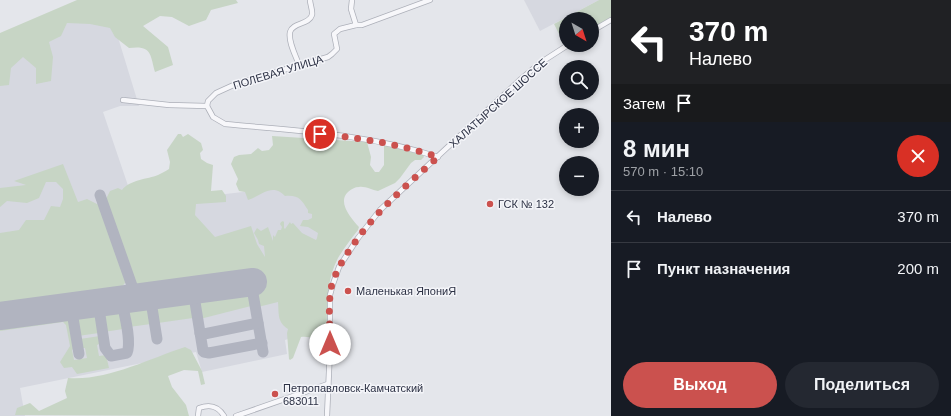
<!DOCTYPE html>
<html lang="ru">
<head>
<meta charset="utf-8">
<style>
	body { margin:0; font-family:Arial,sans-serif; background:#242831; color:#f1f3f6; height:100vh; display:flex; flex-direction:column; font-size:15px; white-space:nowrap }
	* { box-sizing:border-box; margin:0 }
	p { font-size:13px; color:#9ea1a6 }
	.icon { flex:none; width:22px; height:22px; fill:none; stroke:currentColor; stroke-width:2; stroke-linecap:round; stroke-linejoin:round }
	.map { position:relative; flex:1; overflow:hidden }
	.drawer { display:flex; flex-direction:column; background:#171b24; width:340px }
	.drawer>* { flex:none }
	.guide { background:#202124; color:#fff; overflow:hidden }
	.needle { width:26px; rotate:141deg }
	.tools { position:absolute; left:559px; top:12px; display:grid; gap:8px }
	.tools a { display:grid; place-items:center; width:40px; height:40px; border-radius:50%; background:#171b24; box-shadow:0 2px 6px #0003; font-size:20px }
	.pin { position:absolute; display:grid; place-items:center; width:34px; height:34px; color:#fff; margin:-17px; border:2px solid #fff; border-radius:50%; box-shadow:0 1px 4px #0007 }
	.me { position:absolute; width:44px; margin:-22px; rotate:0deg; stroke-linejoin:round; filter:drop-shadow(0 0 3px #0008) }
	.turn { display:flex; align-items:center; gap:14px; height:84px; padding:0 12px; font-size:18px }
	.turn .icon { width:52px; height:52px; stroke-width:2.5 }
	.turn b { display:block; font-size:28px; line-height:34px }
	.then { display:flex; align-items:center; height:38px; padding:0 12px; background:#0003; gap:8px; font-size:15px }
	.round { display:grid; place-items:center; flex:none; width:42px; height:42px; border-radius:21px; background:#242831 }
	.overview { display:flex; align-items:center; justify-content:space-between; height:68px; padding:0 12px }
	h1 { font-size:24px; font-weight:700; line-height:30px }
	.button { display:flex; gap:8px; margin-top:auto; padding:8px 12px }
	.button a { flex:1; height:46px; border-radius:24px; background:#cb514e; color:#fff; font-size:16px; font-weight:700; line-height:46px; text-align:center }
	.button a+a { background:#242831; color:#f1f3f6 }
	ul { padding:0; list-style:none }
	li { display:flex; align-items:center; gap:12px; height:52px; padding:0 12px; border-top:1px solid #363941 }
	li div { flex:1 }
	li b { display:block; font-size:15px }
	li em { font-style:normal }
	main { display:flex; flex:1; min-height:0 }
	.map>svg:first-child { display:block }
	.built { fill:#d6d8e0 }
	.green { fill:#c7d5c5 }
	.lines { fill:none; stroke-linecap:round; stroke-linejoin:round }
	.taxiway { stroke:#b1b4c0; stroke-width:11 }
	.runway { stroke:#b1b4c0; stroke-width:28 }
	.minor-casing { stroke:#adb0b9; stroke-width:6 }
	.minor { stroke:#f7f7fa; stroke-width:4.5 }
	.route { stroke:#cb514e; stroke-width:7; stroke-dasharray:0 12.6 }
	.poi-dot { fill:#cb514e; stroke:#f4f5f9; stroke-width:1.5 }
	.labels { text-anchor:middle; stroke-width:3; stroke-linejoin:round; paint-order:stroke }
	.street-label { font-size:11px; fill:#2c3144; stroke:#f4f5f9 }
	.poi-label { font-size:11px; fill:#2c3144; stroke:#f4f5f9; text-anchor:start }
</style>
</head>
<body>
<main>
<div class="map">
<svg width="611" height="416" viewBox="0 0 611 416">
	<rect width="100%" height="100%" fill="#e4e6eb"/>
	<g class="built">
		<path d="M524,0h75l-59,31z"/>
		<path d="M109,8l30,98h-19l-17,6 35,103 44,-16 139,-16 5,98 -29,55 -12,4 2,14 -85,18 -6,-20 -176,36 5,28h-25v-369z"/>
	</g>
	<g class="green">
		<path d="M77,0h159l2,3 -27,7 -5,10 -17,6 -17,-9 -12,-1 -17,10 25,21 5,18 -18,7c-5,-18 -3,-27 -26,-24l-14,-11 -5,-9 -20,-4 -23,-1 -6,13 -12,6 4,15 -2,24 -15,3v-16l-13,-11 -12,11 -2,17 -9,1v-53z"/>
		<path d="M599,0h12v17l-19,11v-9h-26v24l-2,1 -10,-20z"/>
		<path d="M178,134h3l2,3 5,-3 13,9 2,7 -3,3 1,6 6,4 6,2 -2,26 11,-1 4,6v6l-30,2 -1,11 20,22 36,-11 6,18 8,13 -1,-11 -5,-2 -1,-4 -4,-7 3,-5 4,3 7,-4 5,14v-6l2,2 3,-7h3l1,-3 -2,-3 1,-2 2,-1 1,1v6l1,1 5,-7 1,2 2,-1 9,10 14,7 1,-2 1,-5 -10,-6 -8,-1 3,-6h5l4,-2v-4l-4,-1v-3c-7,-10 -8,-15 -23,-14 -13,-14 -24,0 -37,4l-3,-8 -6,-1 -3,-7 2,-5 -7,-15 3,-7 5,-2 12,-1 7,-6 4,3 7,-1 4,-5 -1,-9 95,6 4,15 -1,8 5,7h4l5,-7v-20l39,10 1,2 -3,3h-6l-4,3 -11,15 -5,5 -17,8c-6,-1 -13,-5 -19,-4 -4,0 -8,2 -11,5 -11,10 3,26 11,35l-1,3c-7,9 -14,18 -20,28 -13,25 -11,52 -11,80l-1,2c-8,2 -16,-5 -25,-3l-8,21 -3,2 -1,-1 -2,-26 1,-4c-11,-7 -9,-15 -10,-27l-20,5 -6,-35 -113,16 -6,-6 -28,-81 5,-10 8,-3 4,2c7,-10 26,-11 36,-15 4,-2 8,-4 11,-6l1,-7 -3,-12z"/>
		<path d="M63,164l15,38 9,-3 12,6 27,73 -1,5 -6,7 -119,16v-73l19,-3 7,-10h18l7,-14 9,1 3,-8v-10l-7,-7h-10l-7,16 -12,5 -20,-2 -7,6v-19l26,-3 -12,-4z"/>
		<path d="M249,292l2,14 -51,13 -3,-20z"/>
		<path d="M190,300l3,18 -35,5 -2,-18z"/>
		<path d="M148,306l3,18 -22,3 -3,-18z"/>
		<path d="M120,309l3,20 -19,3 -2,-20z"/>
		<path d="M97,312l2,21 -21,3 -3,-21z"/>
		<path d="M70,316l6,29 -1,2 -3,3 2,10 13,-2 -2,-10h-4l-1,-9 20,-3 1,7 -4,2 2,11 7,-1 3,13 -32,6 -5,-7 -8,1 -4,-6 10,-16 -4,-21 -3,-3 -63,9v-5z"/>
		<path d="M185,347l6,3 11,21 3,13 -4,1 -3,-14 -14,-1 -16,6 4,11 14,18 3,11 -174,-1 2,-7 13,-5 9,8 28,-13 -2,-7 3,-13c39,3 80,-19 117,-31z"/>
	</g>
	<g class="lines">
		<g class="taxiway">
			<path d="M100,195l36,102"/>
			<path d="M251,282l12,70"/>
			<path d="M193,290l10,61 1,1 5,1 53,-10"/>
			<path d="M150,295l7,44"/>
			<path d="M98,302l7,46 6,8 16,-3c5,-12 -3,-40 -6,-54"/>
			<path d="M71,306l8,48"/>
			<path d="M200,333l4,1 54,-11"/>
		</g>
		<path class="runway" d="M0,316l253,-34"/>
		<defs>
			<g id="minor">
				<path d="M356,25h6l68,-25"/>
				<path d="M592,31l19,-11"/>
				<path d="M299,65c-3,-9 -11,-23 -9,-33 3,-10 19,-7 22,-17 1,-4 -2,-11 -2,-15"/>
				<path d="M123,100l46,5 38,1 6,11 12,7c72,7 144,10 213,33"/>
				<path d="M207,106l1,-5 8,-8 22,-10 90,-26 4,-3 5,-5 -3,-15 6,-5 16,-4 -5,-16 1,-9"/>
				<path d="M198,416l1,-8c11,-4 19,-2 25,8"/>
				<path d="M236,416l92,-32"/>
				<path d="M327,416l3,-67v-54l3,-11 6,-17 19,-29 22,-28 141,-131 19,-16 28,-18"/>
			</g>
		</defs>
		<use href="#minor" class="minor-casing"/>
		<use href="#minor" class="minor"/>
	</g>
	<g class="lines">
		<path class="route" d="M320,134c41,4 79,10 118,23 -31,28 -60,52 -85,88 -9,13 -18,27 -22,43 -3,18 -1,38 -1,56"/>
	</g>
	<g class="poi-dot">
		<circle cx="490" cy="204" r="4"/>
		<circle cx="348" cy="291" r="4"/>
		<circle cx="275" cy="394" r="4"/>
	</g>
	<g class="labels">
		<g class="street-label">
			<text transform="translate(278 72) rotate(-17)" y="4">ПОЛЕВАЯ УЛИЦА</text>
			<text transform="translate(498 103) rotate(-42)" y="4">ХАЛАТЫРСКОЕ ШОССЕ</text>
		</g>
		<g class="poi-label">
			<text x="498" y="208">ГСК № 132</text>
			<text x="356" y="295">Маленькая ЯпониЯ</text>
			<text x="283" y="392">Петропавловск-Камчатский<tspan x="283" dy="13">683011</tspan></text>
		</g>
	</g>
</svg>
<div class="tools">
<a><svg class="needle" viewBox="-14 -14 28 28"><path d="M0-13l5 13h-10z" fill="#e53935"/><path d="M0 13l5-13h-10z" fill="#9ea1a6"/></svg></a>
<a><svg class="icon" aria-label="search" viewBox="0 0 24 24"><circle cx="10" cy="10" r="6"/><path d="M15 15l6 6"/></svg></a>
<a>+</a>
<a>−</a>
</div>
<div class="pin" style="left:320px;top:134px;background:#d93025"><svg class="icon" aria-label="arrive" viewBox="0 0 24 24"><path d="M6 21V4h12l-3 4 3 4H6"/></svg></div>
<svg class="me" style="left:330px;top:344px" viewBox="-20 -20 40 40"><circle r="19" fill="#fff"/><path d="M0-13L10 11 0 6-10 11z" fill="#cb514e"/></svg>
</div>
<section class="drawer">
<div class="guide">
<div class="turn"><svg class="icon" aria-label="left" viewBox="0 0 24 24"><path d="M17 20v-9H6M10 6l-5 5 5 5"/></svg><div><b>370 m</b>Налево</div></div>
<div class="then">Затем<svg class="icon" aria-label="arrive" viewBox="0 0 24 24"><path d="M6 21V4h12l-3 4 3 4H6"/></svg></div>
</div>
<div class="overview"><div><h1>8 мин</h1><p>570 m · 15:10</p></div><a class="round" style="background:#d93025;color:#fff"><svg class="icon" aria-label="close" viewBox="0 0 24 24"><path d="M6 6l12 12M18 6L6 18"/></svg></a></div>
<ul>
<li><svg class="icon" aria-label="left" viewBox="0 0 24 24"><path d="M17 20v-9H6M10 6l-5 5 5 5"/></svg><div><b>Налево</b></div><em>370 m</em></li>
<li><svg class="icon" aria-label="arrive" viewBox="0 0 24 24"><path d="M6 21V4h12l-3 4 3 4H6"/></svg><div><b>Пункт назначения</b></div><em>200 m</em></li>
</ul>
<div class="button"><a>Выход</a><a>Поделиться</a></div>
</section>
</main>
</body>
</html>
